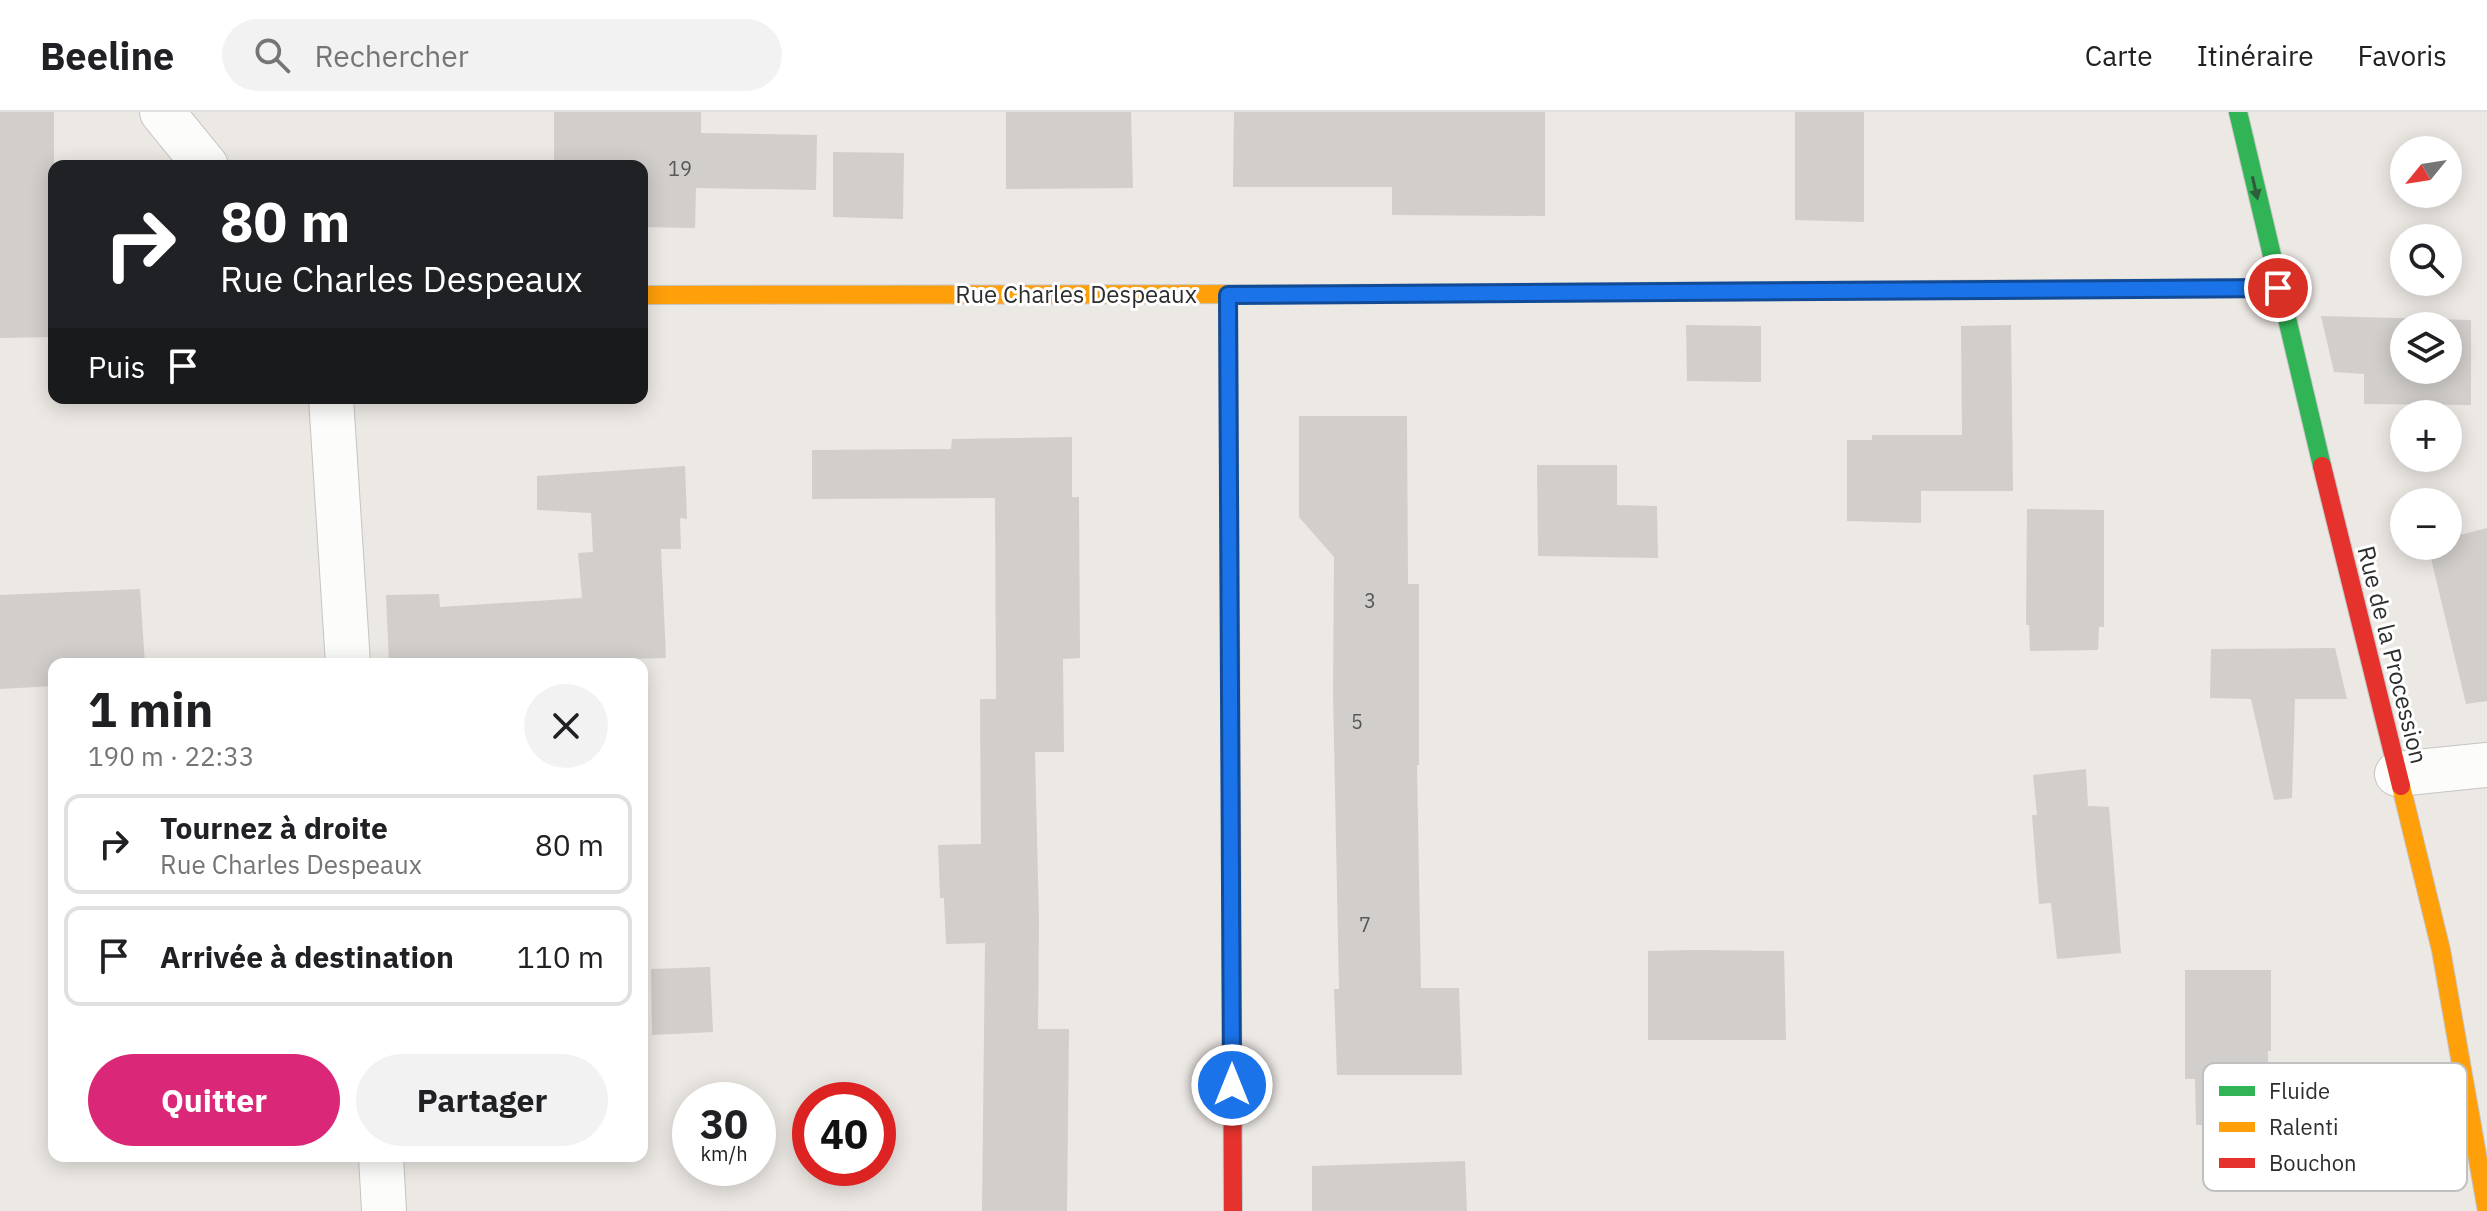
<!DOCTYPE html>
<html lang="fr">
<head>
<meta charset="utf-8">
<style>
	body { margin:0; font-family:"IBM Plex Sans",sans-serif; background:#f2f2f2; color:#202124; height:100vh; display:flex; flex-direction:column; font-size:30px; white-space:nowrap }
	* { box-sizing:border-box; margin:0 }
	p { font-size:26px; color:#757577 }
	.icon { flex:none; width:44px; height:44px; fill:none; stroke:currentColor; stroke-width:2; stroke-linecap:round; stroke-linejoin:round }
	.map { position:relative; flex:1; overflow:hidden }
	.details { position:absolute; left:48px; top:546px; width:600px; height:504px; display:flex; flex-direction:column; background:#fff; border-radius:16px; box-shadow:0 4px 20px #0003 }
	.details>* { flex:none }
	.banner { position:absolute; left:48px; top:48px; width:600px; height:244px; border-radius:16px; box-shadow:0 4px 20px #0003; background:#202124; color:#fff; overflow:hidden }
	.needle { width:52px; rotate:240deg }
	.fabs { position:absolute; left:2390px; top:24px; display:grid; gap:16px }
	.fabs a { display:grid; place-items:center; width:72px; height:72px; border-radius:50%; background:#fff; box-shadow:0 4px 20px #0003; font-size:40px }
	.speed { position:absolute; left:672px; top:970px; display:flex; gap:16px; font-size:40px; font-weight:700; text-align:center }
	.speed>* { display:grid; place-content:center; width:104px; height:104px; border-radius:50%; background:#fff; box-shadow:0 4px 20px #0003; line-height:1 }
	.speed small { font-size:20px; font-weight:400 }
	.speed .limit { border:12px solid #d22; background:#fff; color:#111 }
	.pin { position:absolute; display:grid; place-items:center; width:68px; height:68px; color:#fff; margin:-34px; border:4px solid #fff; border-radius:50%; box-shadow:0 2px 8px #0007 }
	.me { position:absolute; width:88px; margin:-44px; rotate:0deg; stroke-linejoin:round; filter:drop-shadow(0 0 6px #0008) }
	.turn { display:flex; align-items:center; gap:28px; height:168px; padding:0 40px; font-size:36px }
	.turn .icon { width:104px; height:104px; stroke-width:2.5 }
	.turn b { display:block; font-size:56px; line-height:68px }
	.then { display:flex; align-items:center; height:76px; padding:0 40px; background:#0003; gap:16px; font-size:30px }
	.round { display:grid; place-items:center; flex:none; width:84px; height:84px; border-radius:42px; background:#f2f2f2 }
	.summary { display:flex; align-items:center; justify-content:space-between; height:136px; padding:0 40px }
	h1 { font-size:48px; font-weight:700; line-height:60px }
	.button { display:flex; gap:16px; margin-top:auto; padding:16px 40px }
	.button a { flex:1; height:92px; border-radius:48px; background:#db2777; color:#fff; font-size:32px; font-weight:700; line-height:92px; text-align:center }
	.button a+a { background:#f2f2f2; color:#202124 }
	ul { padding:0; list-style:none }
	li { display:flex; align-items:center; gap:24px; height:100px; margin:0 16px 12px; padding:0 24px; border:4px solid #e0e0e0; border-radius:16px }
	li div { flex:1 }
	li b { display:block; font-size:30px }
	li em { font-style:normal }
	header { display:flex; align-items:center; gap:48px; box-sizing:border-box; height:112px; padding:0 40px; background:#fff; border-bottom:2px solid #e0e0e0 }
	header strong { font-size:38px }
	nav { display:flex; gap:44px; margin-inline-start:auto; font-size:28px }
	.search { width:560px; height:72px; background:#f2f2f2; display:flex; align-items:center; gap:20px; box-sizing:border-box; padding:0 28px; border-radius:44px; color:#757577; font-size:30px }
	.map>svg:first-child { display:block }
	.building { fill:#d1cecb; fill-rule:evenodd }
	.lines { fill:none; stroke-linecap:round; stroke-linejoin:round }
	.street-casing { stroke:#c5c4c5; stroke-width:46 }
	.fast-casing { stroke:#c5c4c5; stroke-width:20 }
	.slow-casing { stroke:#c5c4c5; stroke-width:20 }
	.jam-casing { stroke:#c5c4c5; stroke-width:20 }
	.street { stroke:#fcfcfb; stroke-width:44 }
	.fast { stroke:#30b455; stroke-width:18 }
	.slow { stroke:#ff9f0a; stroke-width:18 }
	.jam { stroke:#e5322d; stroke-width:18 }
	.oneway { fill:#2f5d3c }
	.route-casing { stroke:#114b97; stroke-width:20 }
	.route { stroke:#1a73e8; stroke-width:14 }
	.labels { text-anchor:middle; stroke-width:6; stroke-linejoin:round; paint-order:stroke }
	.number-label { font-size:20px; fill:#585857 }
	.street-label { font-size:24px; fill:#2e2e2e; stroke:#fff }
	.key { fill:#fff; stroke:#c0c0c0; stroke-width:2 }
	.key-label { font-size:22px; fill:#2e2e2e }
</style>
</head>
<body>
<header>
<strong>Beeline</strong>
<div class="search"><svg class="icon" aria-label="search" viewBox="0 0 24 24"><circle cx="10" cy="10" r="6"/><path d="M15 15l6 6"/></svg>Rechercher</div>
<nav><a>Carte</a><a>Itinéraire</a><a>Favoris</a></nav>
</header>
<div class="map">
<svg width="2487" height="1099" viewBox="0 0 2487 1099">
	<rect width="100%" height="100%" fill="#ece8e4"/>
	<g class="building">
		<path d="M0,0h54v225l-54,1z"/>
		<path d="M554,0h147v21l116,2 -1,55 -120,-2 -1,40 -53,-1v-61h-88z"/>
		<path d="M1006,0h125l2,76 -127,1z"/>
		<path d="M1234,0h311v104l-153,-1v-28h-159z"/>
		<path d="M1795,0h69v110l-69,-2z"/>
		<path d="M833,40l71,1 -1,66 -70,-2z"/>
		<path d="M2321,204l150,4v85l-107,-1v-30l-30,-2zM2404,214h44v44h-44z"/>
		<path d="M1686,213l75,1v56l-74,-1z"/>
		<path d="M2011,213l2,166h-92v32l-74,-2v-81h25v-5h90l-1,-109z"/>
		<path d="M1299,304h108l1,168h11v181h-2l4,223h38l3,87h-125l-3,-86h5l-6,-297 1,-135 -35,-40z"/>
		<path d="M1072,325v60h7l1,161 -17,1 1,93h-29l4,169 -1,108h31l-2,182h-85l3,-268 -39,1 -2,-46h-4l-2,-53 43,-1 -1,-145h16l-1,-201 -183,1v-49l139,-1 1,-10z"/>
		<path d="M1537,353h80v40l40,1 1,52 -120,-2z"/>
		<path d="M685,354l2,53 -7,-1 1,31h-20l5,109 -109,3 1,3h-169l-3,-69 53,-1 1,13 142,-9 -4,-45 15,-1 -2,-39 -54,-3v-34z"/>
		<path d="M2027,397l77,1v117h-5l-1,23 -68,1 -1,-26h-3z"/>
		<path d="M2487,416v173l-21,3 -38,-158h20v-8z"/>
		<path d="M140,477l5,75h-91v22l-54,3v-94z"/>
		<path d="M2335,536l12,51h-52l-3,99 -18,2 -23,-101 -41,-1 1,-49z"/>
		<path d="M2086,657l2,37 21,1 12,146 -64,6 -6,-56 -12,1 -7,-89h5l-4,-40z"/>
		<path d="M1696,838l88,1 2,89h-138v-89z"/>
		<path d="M710,855l3,65 -61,3 -1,-66z"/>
		<path d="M2185,858h86v81h-3v73l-72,1 -1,-46h-10z"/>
		<path d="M1465,1049l2,50h-155v-45z"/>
	</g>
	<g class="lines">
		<defs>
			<g id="street">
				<path d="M162,0l44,54"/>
				<path d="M331,286l17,266"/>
				<path d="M2397,662l90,-9"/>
				<path d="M381,1044l3,55"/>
			</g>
			<g id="fast">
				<path d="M2238,0l84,354"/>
				<path d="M1326,182l592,-4"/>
				<path d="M1228,183l3,490"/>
			</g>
			<g id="slow">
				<path d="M1918,178l360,-2"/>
				<path d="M642,183l684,-1"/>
				<path d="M2401,674l40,164 46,261"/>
			</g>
			<g id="jam">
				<path d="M2322,354l79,320"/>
				<path d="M1231,673l2,426"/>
			</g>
		</defs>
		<use href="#street" class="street-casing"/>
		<use href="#fast" class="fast-casing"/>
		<use href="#slow" class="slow-casing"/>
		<use href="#jam" class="jam-casing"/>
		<use href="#street" class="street"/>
		<use href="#fast" class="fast"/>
		<use href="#slow" class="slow"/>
		<use href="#jam" class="jam"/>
	</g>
	<defs><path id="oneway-solid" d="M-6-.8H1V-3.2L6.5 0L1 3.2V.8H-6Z" transform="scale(2)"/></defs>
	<use class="oneway" href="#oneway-solid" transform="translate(2255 76) rotate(77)"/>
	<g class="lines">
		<defs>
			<path id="route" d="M1232,973l-4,-790 1050,-7"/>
		</defs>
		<use href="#route" class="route-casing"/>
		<use href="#route" class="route"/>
	</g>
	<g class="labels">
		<g class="number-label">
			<text x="680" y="64">19</text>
			<text x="1370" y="496">3</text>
			<text x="1357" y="617">5</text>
			<text x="1365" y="820">7</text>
		</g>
		<g class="street-label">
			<text x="1076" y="191">Rue Charles Despeaux</text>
			<text transform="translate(2392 543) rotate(76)" y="8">Rue de la Procession</text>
		</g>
	</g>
	<rect x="2203" y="951" width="264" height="128" rx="12" class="key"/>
	<rect x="2219" y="974" width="36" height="10" fill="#30b455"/>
	<rect x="2219" y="1010" width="36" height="10" fill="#ff9f0a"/>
	<rect x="2219" y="1046" width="36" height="10" fill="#e5322d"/>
	<g class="key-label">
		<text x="2269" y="987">Fluide</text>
		<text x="2269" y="1023">Ralenti</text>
		<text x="2269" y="1059">Bouchon</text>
	</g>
</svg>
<div class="fabs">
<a><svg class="needle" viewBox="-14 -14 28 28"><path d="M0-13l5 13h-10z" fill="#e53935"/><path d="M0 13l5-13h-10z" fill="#757577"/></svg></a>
<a><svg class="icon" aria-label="search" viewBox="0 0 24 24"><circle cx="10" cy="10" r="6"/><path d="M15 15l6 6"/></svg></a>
<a><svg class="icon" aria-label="layers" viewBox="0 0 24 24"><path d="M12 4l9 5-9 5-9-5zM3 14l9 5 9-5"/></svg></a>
<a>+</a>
<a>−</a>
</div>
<div class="speed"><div>30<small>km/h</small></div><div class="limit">40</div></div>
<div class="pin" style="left:2278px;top:176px;background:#d93025"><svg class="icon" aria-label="arrive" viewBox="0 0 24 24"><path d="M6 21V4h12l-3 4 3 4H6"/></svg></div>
<svg class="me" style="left:1232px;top:973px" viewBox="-20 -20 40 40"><circle r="17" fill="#1a73e8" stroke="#fff" stroke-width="3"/><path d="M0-11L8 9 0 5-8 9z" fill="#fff"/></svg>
<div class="banner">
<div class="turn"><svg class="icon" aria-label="right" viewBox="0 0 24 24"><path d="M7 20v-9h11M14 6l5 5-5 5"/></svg><div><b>80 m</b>Rue Charles Despeaux</div></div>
<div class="then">Puis<svg class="icon" aria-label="arrive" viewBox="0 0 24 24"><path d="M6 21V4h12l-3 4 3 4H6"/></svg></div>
</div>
<section class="details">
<div class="summary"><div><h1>1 min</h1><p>190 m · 22:33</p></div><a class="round"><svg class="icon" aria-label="close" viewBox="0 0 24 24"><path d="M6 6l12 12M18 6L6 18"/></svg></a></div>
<ul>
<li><svg class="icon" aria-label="right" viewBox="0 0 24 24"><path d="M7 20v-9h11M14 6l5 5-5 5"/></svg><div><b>Tournez à droite</b><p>Rue Charles Despeaux</p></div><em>80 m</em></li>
<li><svg class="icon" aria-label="arrive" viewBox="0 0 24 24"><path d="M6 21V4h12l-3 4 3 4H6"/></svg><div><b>Arrivée à destination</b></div><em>110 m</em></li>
</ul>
<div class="button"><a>Quitter</a><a>Partager</a></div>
</section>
</div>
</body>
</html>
